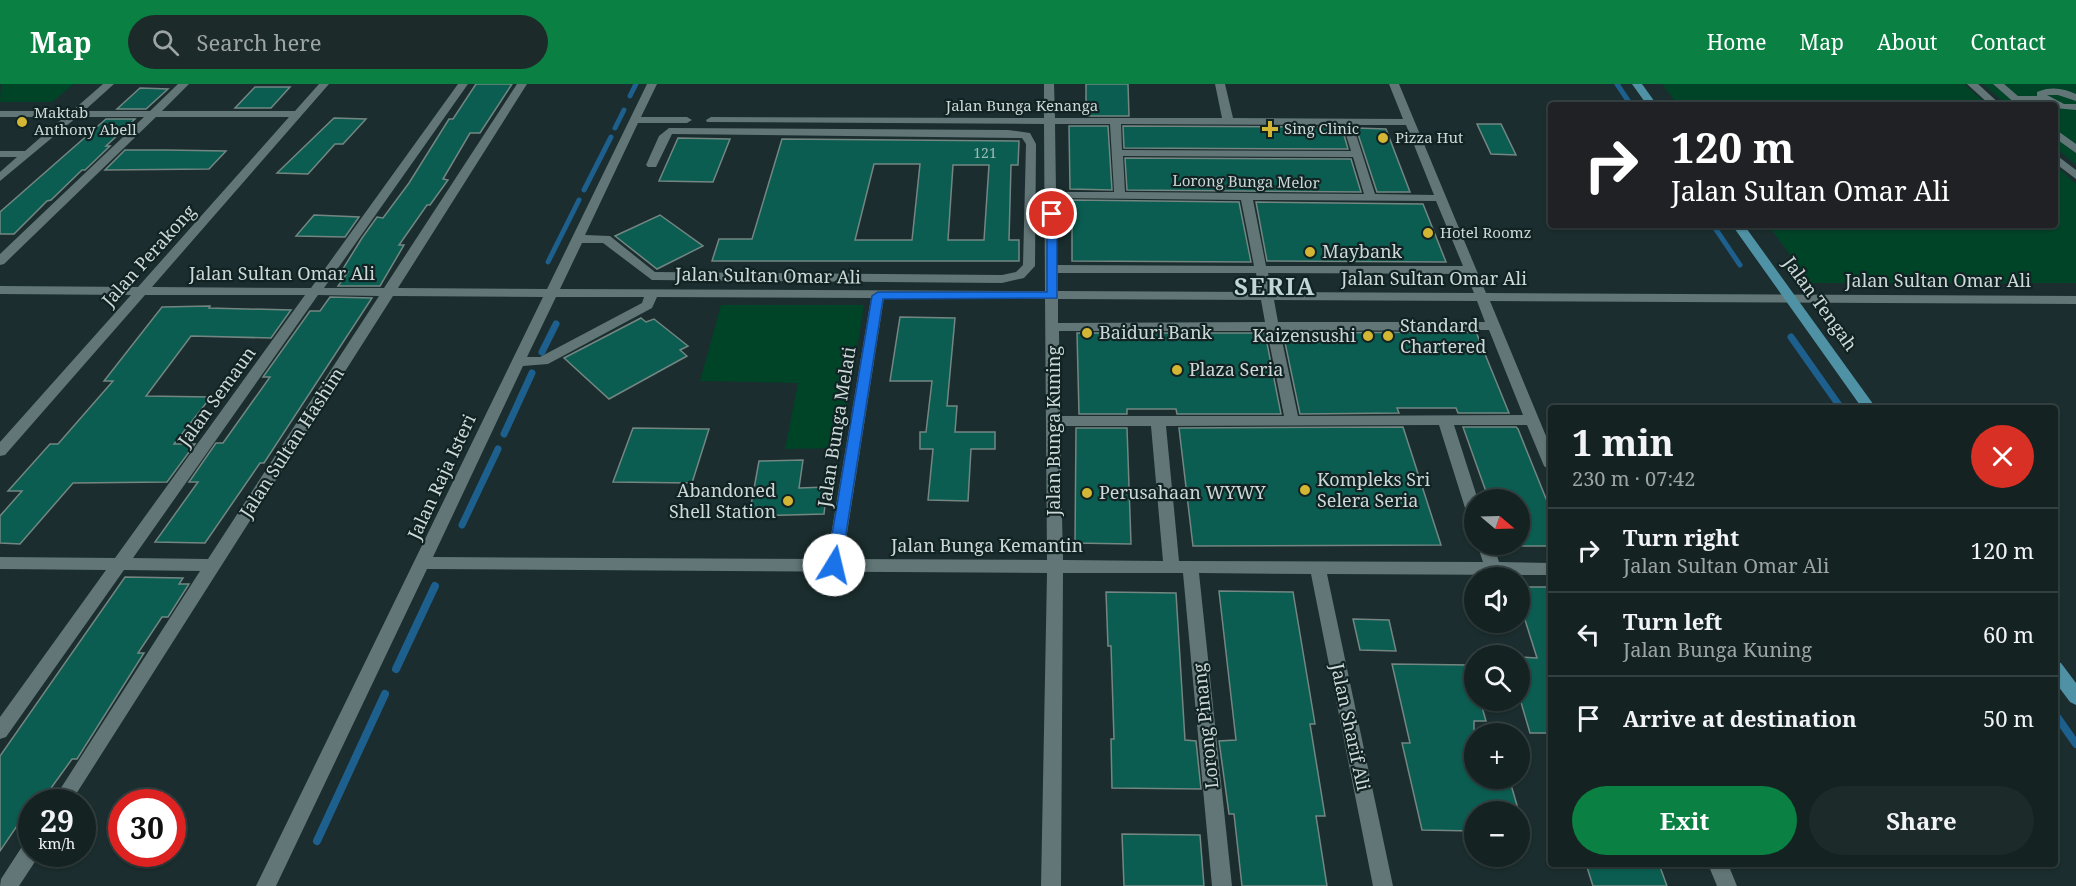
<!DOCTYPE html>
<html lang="en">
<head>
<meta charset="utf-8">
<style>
	body { margin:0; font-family:"Noto Serif",serif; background:#1d2a2a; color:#f1f3f6; height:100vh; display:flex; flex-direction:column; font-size:22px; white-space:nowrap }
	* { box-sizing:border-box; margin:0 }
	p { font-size:20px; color:#9da4a5 }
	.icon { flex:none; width:33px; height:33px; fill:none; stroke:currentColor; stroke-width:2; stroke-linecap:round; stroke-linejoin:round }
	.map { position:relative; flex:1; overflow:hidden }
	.details { position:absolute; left:1548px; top:321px; width:510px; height:462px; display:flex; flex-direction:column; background:#142222; border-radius:6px; box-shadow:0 2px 4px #0004,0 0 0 2px #333f40 }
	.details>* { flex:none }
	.hud { position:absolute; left:1548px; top:18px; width:510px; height:126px; border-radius:6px; box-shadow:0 2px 4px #0004,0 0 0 2px #333f40; background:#202124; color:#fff; overflow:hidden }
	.needle { width:39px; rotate:109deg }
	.buttons { position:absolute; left:1464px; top:405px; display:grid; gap:12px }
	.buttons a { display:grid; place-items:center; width:66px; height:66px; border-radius:50%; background:#142222; box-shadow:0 2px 4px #0004,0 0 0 2px #333f40; font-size:30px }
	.speed { position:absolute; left:18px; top:705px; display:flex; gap:12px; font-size:30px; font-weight:700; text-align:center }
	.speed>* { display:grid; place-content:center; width:78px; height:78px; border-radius:50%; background:#142222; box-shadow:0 2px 4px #0004,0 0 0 2px #333f40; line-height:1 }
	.speed small { font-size:15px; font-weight:400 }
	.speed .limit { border:9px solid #d22; background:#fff; color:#111 }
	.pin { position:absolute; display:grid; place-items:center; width:51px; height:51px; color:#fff; margin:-26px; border:3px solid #fff; border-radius:50%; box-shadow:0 2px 6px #0007 }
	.me { position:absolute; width:66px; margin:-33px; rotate:9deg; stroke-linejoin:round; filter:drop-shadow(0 0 4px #0008) }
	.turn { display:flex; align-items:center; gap:21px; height:126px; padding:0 24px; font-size:27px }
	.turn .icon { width:78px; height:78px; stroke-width:2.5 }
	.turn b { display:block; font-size:42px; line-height:51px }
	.round { display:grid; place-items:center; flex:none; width:63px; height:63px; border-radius:32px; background:#1d2a2a }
	.head { display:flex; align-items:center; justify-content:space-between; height:102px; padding:0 24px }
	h1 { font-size:36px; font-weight:700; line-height:45px }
	.button { display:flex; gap:12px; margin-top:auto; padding:12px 24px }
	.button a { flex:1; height:69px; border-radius:36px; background:#0b8043; color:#fff; font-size:24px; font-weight:700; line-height:69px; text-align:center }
	.button a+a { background:#1d2a2a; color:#f1f3f6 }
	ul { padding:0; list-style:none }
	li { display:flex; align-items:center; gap:18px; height:84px; padding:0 24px; border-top:2px solid #333f40 }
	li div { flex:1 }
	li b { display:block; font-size:22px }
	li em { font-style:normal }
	header { display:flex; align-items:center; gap:36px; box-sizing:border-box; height:84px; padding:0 30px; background:#0b8043; color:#fff }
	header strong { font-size:28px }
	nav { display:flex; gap:33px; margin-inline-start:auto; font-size:21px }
	.search { width:420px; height:54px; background:#1d2a2a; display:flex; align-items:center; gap:15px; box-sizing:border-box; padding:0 21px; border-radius:33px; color:#9da4a5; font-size:22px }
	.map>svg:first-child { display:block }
	.green { fill:#004428 }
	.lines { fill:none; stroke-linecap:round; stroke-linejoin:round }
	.stream-far2 { stroke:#1d5f8d; stroke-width:5 }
	.stream-far1 { stroke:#1d5f8d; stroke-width:7 }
	.stream { stroke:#1d5f8d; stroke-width:8 }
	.building { fill:#0b5d51; stroke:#738682; stroke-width:1.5; fill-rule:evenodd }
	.minor { fill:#627677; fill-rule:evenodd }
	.major { fill:#4f92a5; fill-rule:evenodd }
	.route { fill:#1a73e8; stroke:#114b97; stroke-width:1.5 }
	.poi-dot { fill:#d4b635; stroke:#122324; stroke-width:2 }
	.labels { text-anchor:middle; stroke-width:4.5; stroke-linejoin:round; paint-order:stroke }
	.far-number-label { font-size:14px; fill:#9cb9b6 }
	.far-street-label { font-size:15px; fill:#cdd8d8; stroke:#122324 }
	.far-poi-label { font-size:15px; fill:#cdd8d8; stroke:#122324; text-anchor:start }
	.poi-label { font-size:18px; fill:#cdd8d8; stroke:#122324; text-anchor:start }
	.street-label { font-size:18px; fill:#cdd8d8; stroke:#122324 }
	.district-label { font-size:24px; font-weight:bold; letter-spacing:1.5px; fill:#c0d6d7; stroke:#122324 }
</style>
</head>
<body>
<header>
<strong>Map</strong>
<div class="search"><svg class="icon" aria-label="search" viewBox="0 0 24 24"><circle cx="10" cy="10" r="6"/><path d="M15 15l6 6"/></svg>Search here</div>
<nav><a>Home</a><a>Map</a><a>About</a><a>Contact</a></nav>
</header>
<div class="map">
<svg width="2076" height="802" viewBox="0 0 2076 802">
	<rect width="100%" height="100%" fill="#1b2d2e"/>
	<g class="green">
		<path d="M1,0h73l-22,18h-52z"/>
		<path d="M1662,0h302l24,21h-310z"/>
		<path d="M1983,0h93v81l-21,-18v-42h-48z"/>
		<path d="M2055,81l21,19v99h-265l-43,-58h287z"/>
		<path d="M721,221h143l-23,143 -56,1 13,-66 -98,-2z"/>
	</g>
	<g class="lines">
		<g class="stream-far2">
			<path d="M1617,0l14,21"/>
			<path d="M630,12l6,-12"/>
			<path d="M615,44l9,-18"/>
			<path d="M584,106l27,-53"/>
			<path d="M1713,141l27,40"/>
			<path d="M548,178l31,-62"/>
		</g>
		<g class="stream-far1">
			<path d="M1791,253l50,71"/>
			<path d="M542,268l14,-28"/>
			<path d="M504,350l28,-61"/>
			<path d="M462,441l36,-76"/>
		</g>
		<g class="stream">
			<path d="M396,585l39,-83"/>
			<path d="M2055,630l21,30"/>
			<path d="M317,757l68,-147"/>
		</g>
	</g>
	<g class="building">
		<path d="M476,0h36l-32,49h-10l-27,46 5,1 -18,25h-3l-28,40h5l-24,41h-42l10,-14h-7l21,-34 15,-21 6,1 26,-35 40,-64h4z"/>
		<path d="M1086,0h42l1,32h-43z"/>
		<path d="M255,3h35l-19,21h-36z"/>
		<path d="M140,4l28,1 -22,20h-29z"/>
		<path d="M334,34l32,1 -23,25h-8l-27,30 -31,-1z"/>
		<path d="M106,35h29l-29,27h4l-25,24h-3l-31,30 -4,1 -33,33h-14v-22z"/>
		<path d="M1477,40h24l15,31 -25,-1z"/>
		<path d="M1069,42h39l4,64 -42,-1z"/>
		<path d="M1123,42l214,1 5,1 6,21 -224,-1z"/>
		<path d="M1356,44l30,1 24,63h-33z"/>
		<path d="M678,54l52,1 -17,43 -54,-1z"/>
		<path d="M782,55l237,2 -1,24h-7l-2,75h10v21h-307l7,-22h33zM874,80h46l-8,76h-57zM953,81h36l-5,75h-36z"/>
		<path d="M125,66h41l60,1 -17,18 -104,1z"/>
		<path d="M1125,74l226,1 10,33 -234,-2z"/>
		<path d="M1072,116l167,2 12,60 -179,-1z"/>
		<path d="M1256,118l167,2 23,58 -179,-1z"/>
		<path d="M314,131l45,2 -14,20 -49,-1z"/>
		<path d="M660,131l43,31 -46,23 -42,-33z"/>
		<path d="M330,213l42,1 -108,165h-4l-55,80 -50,-1 43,-60h-9l27,-39h7l47,-66h-7l47,-66h10z"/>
		<path d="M210,222l-1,2 82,2 -20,28 -80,-2 -45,60 65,1 -37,47h21l-28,38 -94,1 -53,61 -20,-1v-27l22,-25h-14l42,-47h8l55,-63h-9l58,-74z"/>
		<path d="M900,233l55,1 -8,88h10l-2,26h40v17h-24l-3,52 -40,-1 5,-51h-13v-17h6l6,-51h-42z"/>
		<path d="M641,234l5,4 8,-3 34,27 -8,4 7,6 -78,43 -45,-41z"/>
		<path d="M1476,248l33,81h-51l-2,-5h-59l2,5 -99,1 -17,-81z"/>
		<path d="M1077,249h188l16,81h-104l-1,-5h-49v5h-48z"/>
		<path d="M1403,343l38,118 -248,1 -14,-118z"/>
		<path d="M1463,343h53l2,2 33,82v35h-31v-46h-31z"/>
		<path d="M633,344l76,1 -17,54 -79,-1z"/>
		<path d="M1076,344h51l4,116 -56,-1z"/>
		<path d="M803,376l-4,28 28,-1 -3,27 -75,2 10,-55z"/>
		<path d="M125,493l58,1 -4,6h10l-21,33h-6l-24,36h6l-67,106h-5l-31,43h-9v10l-5,-1 -27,40v-95z"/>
		<path d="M1520,503h31v146h-21l-10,-34v-42l17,1 -17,-54z"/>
		<path d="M1219,507l74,1 22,132h-5l15,92h-9l11,70h-85l-8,-72h-5l-10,-73 17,-1z"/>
		<path d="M1106,508l70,1 9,147 11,1 5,48 -89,-1 -1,-49h3l-3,-93h-3z"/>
		<path d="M1353,535l36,1 7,31 -36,-1z"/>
		<path d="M1392,580l78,1 4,15v20h6l6,21h-12v57h35l10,34h-45v19l-52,-1 -20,-87h8z"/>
		<path d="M1122,750l78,1 4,51h-80z"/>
		<path d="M1586,780h73l8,22h-74z"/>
	</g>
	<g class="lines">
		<g class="minor">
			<path d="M103,0h11l-30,27h66l28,-27h11l-27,27h133l24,-27h10l-177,203 159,1 147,-204h10l-144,204h60l133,-204h10l-129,204 149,1 100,-205h10l-16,33h46l5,3 -5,3h-49l-53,112 25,1 45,36 347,3 14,-3 7,-7 3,-121 -4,-6 -350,-4 -16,33h-8l-2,-2 13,-29 10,-8 339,2 22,3 6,11 -1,122 -11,12 -22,5 -350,-3 -49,-37h-21l-22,46 485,2 -1,-167 -337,-2 -1,-2 5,-3 333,1v-34h10l1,34h167l-7,-34h10l8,34 170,1 -14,-35h10l87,209 590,3v8l-586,-3 61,147v23l-7,-5 -17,-41h-73l24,75h-4v17l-5,-2 -3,-4 -27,-86 -273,1 13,135 304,1 -6,-18h16l6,18 52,1v12l-224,-1 66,312h-20l-62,-312 -112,-1 33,313h-20l-29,-313h-120l-2,313h-20l6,-313 -620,-4 -151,317h-20l287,-589 -150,-1 -322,506h-19l148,-231 -76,-1 -118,167 -6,2v-22l106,-147 -106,-1v-12l115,1 190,-263h-160l-140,160 -5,1v-14l131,-147 -131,-1v-8l138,1 151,-170h-133l-152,147 -4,1v-11l144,-137h-67l-77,64v-9l17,-15h-17v-6h25l39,-34h-64v-6h72zM1055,40h55l4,68h-58zM1121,40l222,1 8,26 -229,-1zM1353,41h53l28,70 -59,-1zM1123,72l230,1 11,37 -239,-2zM1056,114l185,2 13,66 -197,-1zM1253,116l183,1 27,65h-197zM1058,189h198l3,19 -201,-1zM1268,189l198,1 8,19 -202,-1zM318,211l61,1 -171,263 -75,-1zM556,213h88l-2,6 -102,54h-13zM657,213l214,1 -44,261 -394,-2 90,-191 25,-2 104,-56zM884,214l161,1 2,261 -204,-1zM1058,215l203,1 4,22 -207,1zM1274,216l203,1 8,21h-207zM1489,246l34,85 -225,1 -18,-85zM1059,247h208l17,85h-224zM1060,342h91l12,135 -100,-1z"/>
			<path d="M1967,0h11l23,21h-11z"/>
			<path d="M1993,0h11l14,12h19v-4c14,-6 26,-4 39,2v7l-18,-6h-11l17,9h12v6l-21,-2v-3l-29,-3 2,3h-11z"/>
			<path d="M2055,45l21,15v9l-21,-15z"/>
			<path d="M2055,70l21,16v9l-21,-16z"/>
			<path d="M32,756v14h8l-21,32h-19l1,-7 24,-37z"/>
			<path d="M1708,780h20l9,22h-20z"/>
		</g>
		<g class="major">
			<path d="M1632,0h10l15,21h-10z"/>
			<path d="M1732,141h12l132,183h-14z"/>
			<path d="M2055,577l6,2 15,20v22l-6,-3 -15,-20z"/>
		</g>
	</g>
	<path class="route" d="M1052,126l5,4v84l-174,1 -42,266 -2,4h-10l-2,-4 45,-269 6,-4h169v-78z"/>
	<g class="poi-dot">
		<circle cx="22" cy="38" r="6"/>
		<path d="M1267 36h6v6h6v6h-6v6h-6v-6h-6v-6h6z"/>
		<circle cx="1383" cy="54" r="6"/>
		<circle cx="1428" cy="149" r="6"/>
		<circle cx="1310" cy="168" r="6"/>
		<circle cx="1087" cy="249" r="6"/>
		<circle cx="1368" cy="252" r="6"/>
		<circle cx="1388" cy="252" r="6"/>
		<circle cx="1177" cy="286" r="6"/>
		<circle cx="1305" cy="406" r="6"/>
		<circle cx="1087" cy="409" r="6"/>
		<circle cx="788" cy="417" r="6"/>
	</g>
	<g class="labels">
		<g class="far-number-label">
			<text x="985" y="74">121</text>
		</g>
		<g class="far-street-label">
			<text x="1022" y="27">Jalan Bunga Kenanga</text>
			<text transform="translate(1246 98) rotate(1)" y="5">Lorong Bunga Melor</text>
		</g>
		<g class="far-poi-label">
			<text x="34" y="34">Maktab<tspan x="34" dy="17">Anthony Abell</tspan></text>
			<text x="1284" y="50">Sing Clinic</text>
			<text x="1395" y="59">Pizza Hut</text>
			<text x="1440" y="154">Hotel Roomz</text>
		</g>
		<g class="poi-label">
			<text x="1322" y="174">Maybank</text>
			<text x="1400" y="248">Standard<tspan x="1400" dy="21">Chartered</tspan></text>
			<text x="1099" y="255">Baiduri Bank</text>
			<text x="1356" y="258" text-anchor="end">Kaizensushi</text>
			<text x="1189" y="292">Plaza Seria</text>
			<text x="1317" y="402">Kompleks Sri<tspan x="1317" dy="21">Selera Seria</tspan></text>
			<text x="776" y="413" text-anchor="end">Abandoned<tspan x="776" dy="21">Shell Station</tspan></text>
			<text x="1099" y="415">Perusahaan WYWY</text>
		</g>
		<g class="street-label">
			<text transform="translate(149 172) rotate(-48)" y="6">Jalan Perakong</text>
			<text x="282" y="196">Jalan Sultan Omar Ali</text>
			<text transform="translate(768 192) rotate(1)" y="6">Jalan Sultan Omar Ali</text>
			<text x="1434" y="201">Jalan Sultan Omar Ali</text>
			<text x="1938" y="203">Jalan Sultan Omar Ali</text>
			<text transform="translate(1820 220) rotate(54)" y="6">Jalan Tengah</text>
			<text transform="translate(217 313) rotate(-54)" y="6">Jalan Semaun</text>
			<text transform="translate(837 343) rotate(-81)" y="6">Jalan Bunga Melati</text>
			<text transform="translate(1054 347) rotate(-90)" y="6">Jalan Bunga Kuning</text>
			<text transform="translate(292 359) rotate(-57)" y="6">Jalan Sultan Hashim</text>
			<text transform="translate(442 393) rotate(-65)" y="6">Jalan Raja Isteri</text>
			<text x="987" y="468">Jalan Bunga Kemantin</text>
			<text transform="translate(1206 642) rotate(-96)" y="6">Lorong Pinang</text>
			<text transform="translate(1350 643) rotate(78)" y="6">Jalan Sharif Ali</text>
		</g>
		<g class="district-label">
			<text x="1275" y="211">SERIA</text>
		</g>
	</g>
</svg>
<div class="buttons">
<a><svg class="needle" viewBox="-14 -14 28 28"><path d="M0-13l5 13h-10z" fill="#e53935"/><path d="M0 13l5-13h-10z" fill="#9da4a5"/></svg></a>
<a><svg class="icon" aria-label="sound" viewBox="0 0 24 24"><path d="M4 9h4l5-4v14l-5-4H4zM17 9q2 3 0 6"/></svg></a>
<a><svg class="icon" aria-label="search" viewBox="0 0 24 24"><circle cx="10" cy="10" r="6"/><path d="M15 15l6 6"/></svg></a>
<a>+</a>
<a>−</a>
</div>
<div class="speed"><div>29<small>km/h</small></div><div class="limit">30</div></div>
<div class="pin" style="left:1052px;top:130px;background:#d93025"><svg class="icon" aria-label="arrive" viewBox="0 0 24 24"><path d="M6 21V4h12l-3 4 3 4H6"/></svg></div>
<svg class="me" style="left:834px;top:481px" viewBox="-20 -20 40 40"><circle r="19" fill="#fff"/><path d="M0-13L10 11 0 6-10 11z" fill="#1a73e8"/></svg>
<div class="hud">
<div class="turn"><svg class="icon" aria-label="right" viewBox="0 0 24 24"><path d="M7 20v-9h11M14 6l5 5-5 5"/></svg><div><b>120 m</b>Jalan Sultan Omar Ali</div></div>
</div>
<section class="details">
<div class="head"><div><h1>1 min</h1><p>230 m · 07:42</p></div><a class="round" style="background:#d93025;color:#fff"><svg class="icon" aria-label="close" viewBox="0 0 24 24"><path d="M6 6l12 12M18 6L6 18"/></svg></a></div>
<ul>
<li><svg class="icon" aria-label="right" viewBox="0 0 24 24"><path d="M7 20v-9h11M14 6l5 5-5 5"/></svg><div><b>Turn right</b><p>Jalan Sultan Omar Ali</p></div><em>120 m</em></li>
<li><svg class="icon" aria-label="left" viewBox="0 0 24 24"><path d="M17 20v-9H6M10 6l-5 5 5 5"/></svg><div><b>Turn left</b><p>Jalan Bunga Kuning</p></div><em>60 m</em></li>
<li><svg class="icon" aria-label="arrive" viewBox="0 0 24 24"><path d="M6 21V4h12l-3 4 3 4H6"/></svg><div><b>Arrive at destination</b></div><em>50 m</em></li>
</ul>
<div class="button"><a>Exit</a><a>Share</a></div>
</section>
</div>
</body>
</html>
